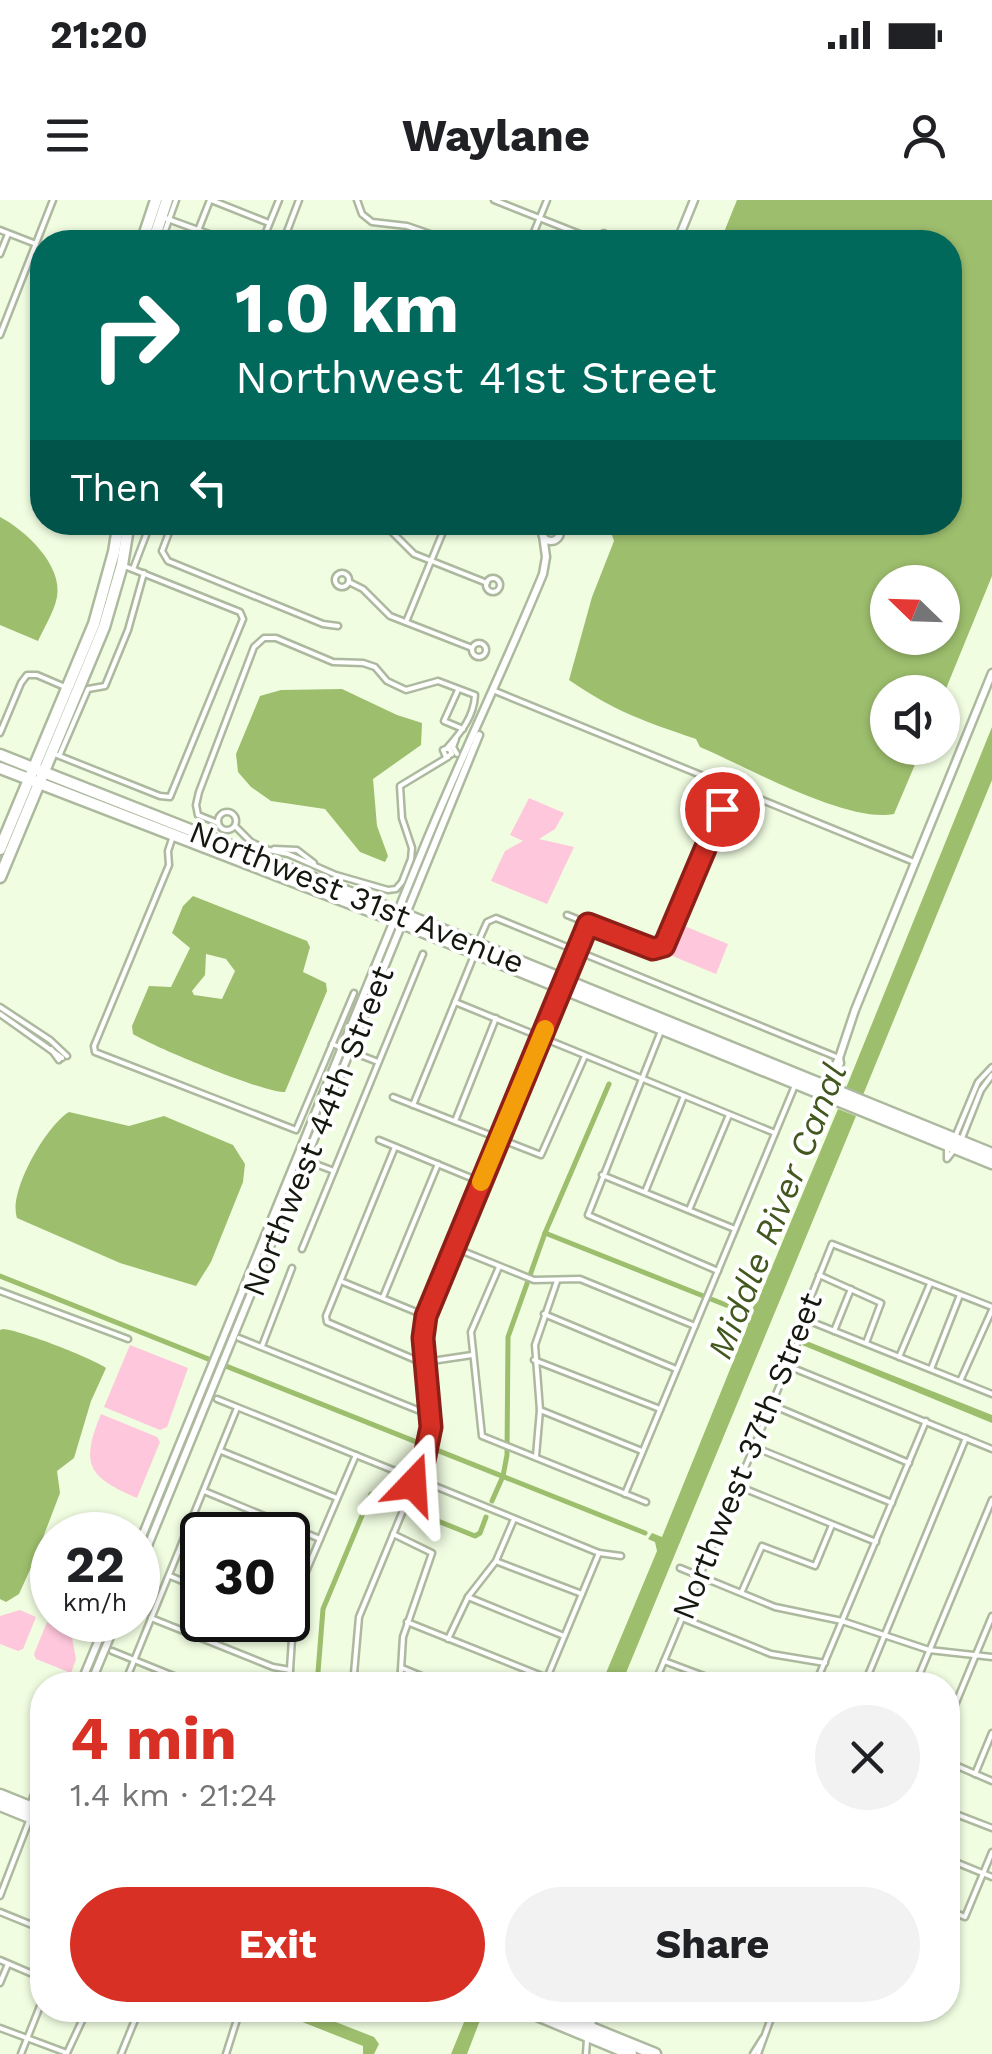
<!DOCTYPE html>
<html lang="en">
<head>
<meta charset="utf-8">
<style>
	body { margin:0; font-family:"Work Sans",sans-serif; background:#f2f2f2; color:#202124; height:100vh; display:flex; flex-direction:column; font-size:38px; white-space:nowrap }
	* { box-sizing:border-box; margin:0 }
	p { font-size:32px; color:#757577 }
	.icon { flex:none; width:55px; height:55px; fill:none; stroke:currentColor; stroke-width:2; stroke-linecap:round; stroke-linejoin:round }
	.map { position:relative; flex:1; overflow:hidden }
	.side { position:absolute; left:30px; top:1472px; width:930px; height:350px; display:flex; flex-direction:column; background:#fff; border-radius:40px; box-shadow:0 2px 8px #0004 }
	.side>* { flex:none }
	.top-card { position:absolute; left:30px; top:30px; width:932px; height:305px; border-radius:40px; box-shadow:0 2px 8px #0004; background:#00695c; color:#fff; overflow:hidden }
	.needle { width:65px; rotate:293deg }
	.tools { position:absolute; left:870px; top:365px; display:grid; gap:20px }
	.tools a { display:grid; place-items:center; width:90px; height:90px; border-radius:50%; background:#fff; box-shadow:0 2px 8px #0004; font-size:50px }
	.speed { position:absolute; left:30px; top:1312px; display:flex; gap:20px; font-size:50px; font-weight:700; text-align:center }
	.speed>* { display:grid; place-content:center; width:130px; height:130px; border-radius:50%; background:#fff; box-shadow:0 2px 8px #0004; line-height:1 }
	.speed small { font-size:25px; font-weight:400 }
	.speed .limit { border:5px solid #111; border-radius:15px; background:#fff; color:#111 }
	.pin { position:absolute; display:grid; place-items:center; width:85px; height:85px; color:#fff; margin:-42px; border:5px solid #fff; border-radius:50%; box-shadow:0 2px 10px #0007 }
	.me { position:absolute; width:110px; margin:-55px; rotate:20deg; stroke-linejoin:round; filter:drop-shadow(0 0 8px #0008) }
	.turn { display:flex; align-items:center; gap:35px; height:210px; padding:0 40px; font-size:45px }
	.turn .icon { width:130px; height:130px; stroke-width:2.5 }
	.turn b { display:block; font-size:70px; line-height:85px }
	.then { display:flex; align-items:center; height:95px; padding:0 40px; background:#0003; gap:20px; font-size:38px }
	.round { display:grid; place-items:center; flex:none; width:105px; height:105px; border-radius:52px; background:#f2f2f2 }
	.overview { display:flex; align-items:center; justify-content:space-between; height:170px; padding:0 40px }
	h1 { font-size:60px; font-weight:700; line-height:75px; color:#d93025 }
	.action { display:flex; gap:20px; margin-top:auto; padding:20px 40px }
	.action a { flex:1; height:115px; border-radius:60px; background:#d93025; color:#fff; font-size:40px; font-weight:700; line-height:115px; text-align:center }
	.action a+a { background:#f2f2f2; color:#202124 }
	.status { display:flex; justify-content:space-between; align-items:center; height:70px; padding:0 50px; background:#fff; direction:ltr }
	.status svg { height:28px; fill:currentColor }
	header { display:flex; justify-content:space-between; align-items:center; height:130px; padding:0 40px; background:#fff; font-size:45px; font-weight:700 }
	.map>svg:first-child { display:block }
	.green { fill:#fec7db }
	.water { fill:#9dbe6d; fill-rule:evenodd }
	.lines { fill:none; stroke-linecap:round; stroke-linejoin:round }
	.canal { stroke:#9dbe6d; stroke-width:5 }
	.minor-casing { stroke:#adb99f; stroke-width:9 }
	.tertiary-casing { stroke:#adb99f; stroke-width:11 }
	.primary-casing { stroke:#adb99f; stroke-width:15 }
	.trunk-casing { stroke:#adb99f; stroke-width:15 }
	.minor { stroke:#fff; stroke-width:4 }
	.tertiary { stroke:#fff; stroke-width:6 }
	.primary { stroke:#fff; stroke-width:10 }
	.trunk { stroke:#fff; stroke-width:10 }
	.route-casing { stroke:#8d1f18; stroke-width:25 }
	.route { stroke:#d93025; stroke-width:18 }
	.slow { stroke:#f59e0b; stroke-width:18 }
	.labels { text-anchor:middle; stroke-width:8; stroke-linejoin:round; paint-order:stroke }
	.street-label { font-size:32px; fill:#14180f; stroke:#fff }
	.water-label { font-size:35px; font-style:italic; fill:#43581f; stroke:#fff }
</style>
</head>
<body>
<div class="status"><b>21:20</b><svg viewBox="0 0 49 12"><path d="M0 12V9h3v3zM5 12V6h3v6zM10 12V3h3v9zM15 12V0h3v12zM26 1h20v11H26zM47 4h2v5h-2z"/></svg></div>
<header><svg class="icon" aria-label="menu" viewBox="0 0 24 24"><path d="M4 6h16M4 12h16M4 18h16"/></svg>Waylane<svg class="icon" aria-label="person" viewBox="0 0 24 24"><circle cx="12" cy="8" r="4"/><path d="M4 21q1-7 8-7t8 7"/></svg></header>
<div class="map">
<svg width="992" height="1854" viewBox="0 0 992 1854">
	<rect width="100%" height="100%" fill="#f0fde1"/>
	<g class="green">
		<path d="M529,598l35,15 -9,16 -16,10 35,8 -27,57 -56,-23 14,-30 18,-10 -13,-6z"/>
		<path d="M682,725l46,19 -12,30 -46,-19z"/>
		<path d="M130,1145l58,23 -21,59 -7,3 -56,-23z"/>
		<path d="M101,1214l56,23 3,5 -23,56c-49,-21 -57,-33 -36,-84z"/>
		<path d="M20,1410l16,7 -13,32 -5,2 -18,-7v-28z"/>
		<path d="M47,1422l25,16 4,21 -5,14 -35,-14 -2,-5z"/>
	</g>
	<g class="water">
		<path d="M737,0h255v376l-49,120 -1,-4h-54v56h34l-28,66c-48,9 -147,-47 -194,-67l-4,-8c-53,-18 -80,-27 -127,-59l23,-83 22,-56 -6,-18 342,-1v-280h-230zM888,382h54v56h-54z"/>
		<path d="M0,317c25,13 63,48 57,80 -3,15 -13,31 -19,44l-38,-16z"/>
		<path d="M342,489l55,26 25,8 -1,22 -48,34 4,47 11,30 -3,6 -25,-10 -35,-43 -54,-8 -20,-14 -13,-15 -2,-18 24,-58 21,-6z"/>
		<path d="M992,527v53l-129,315 -17,-7z"/>
		<path d="M193,696l114,45 3,6 -7,25 23,11 1,8 -42,101c-21,1 -131,-45 -152,-58l-1,-8 17,-40 22,1 19,-39 -18,-15 11,-27zM206,754l20,5 9,12 -13,28 -28,-4 -2,-4 13,-16z"/>
		<path d="M838,909l18,7 -235,569h-20l56,-134 -2,-9 -7,-3 4,-6 10,4 86,-212 -2,-7 -6,-5 2,-4h10l7,-11z"/>
		<path d="M69,912l60,14 35,-10 69,29 12,19 -2,18 -32,80 -15,24 -76,-23 -103,-45c-9,-26 29,-92 52,-106z"/>
		<path d="M3,1129c17,1 91,30 103,39l-15,33 -17,57 -17,13 3,22 -26,68 -15,33 -13,8 -6,-3v-269z"/>
		<path d="M804,1140l188,75v8l-190,-78z"/>
		<path d="M272,1810h33l69,27 5,7 -5,10h-11v-8z"/>
		<path d="M469,1810h15l-17,44h-16z"/>
	</g>
	<g class="lines">
		<g class="canal">
			<path d="M545,1033l64,-149"/>
			<path d="M0,1076l645,257"/>
			<path d="M492,1301l11,-25 4,-21 1,-118 37,-104 191,76"/>
			<path d="M317,1485l6,-76 48,-115 104,42 5,-3 6,-16"/>
		</g>
		<defs>
			<g id="minor">
				<path d="M211,0l58,23"/>
				<path d="M357,0l5,14 10,8 35,4 46,16"/>
				<path d="M494,0l101,40"/>
				<path d="M165,18l66,24"/>
				<path d="M199,28l11,-28"/>
				<path d="M0,30l36,14"/>
				<path d="M595,38l9,-5 5,4 -1,5"/>
				<path d="M161,42l15,-42"/>
				<path d="M262,42l17,-42"/>
				<path d="M283,42l16,-42"/>
				<path d="M530,42l17,-42"/>
				<path d="M0,54l8,-20"/>
				<path d="M0,135l53,-135"/>
				<path d="M173,322l-11,29 6,10 155,63 15,2"/>
				<path d="M366,322l10,1 15,8 23,23 73,29"/>
				<path d="M524,322l19,11"/>
				<path d="M535,322l11,3"/>
				<path d="M133,369l18,-47"/>
				<circle cx="342" cy="380" r="7"/>
				<circle cx="493" cy="385" r="7"/>
				<path d="M349,382l14,7 27,27 82,32"/>
				<path d="M406,422l41,-100"/>
				<circle cx="479" cy="450" r="7"/>
				<path d="M458,490l-14,31 19,8"/>
				<path d="M495,491l419,171"/>
				<path d="M0,533l21,-50 6,-8h10l28,12"/>
				<path d="M456,539l-3,8 4,7"/>
				<path d="M449,548l3,6 -6,3 -3,-7z"/>
				<path d="M52,553l108,43 10,1 73,-178 -3,-7 -118,-47"/>
				<path d="M60,554l28,-65 17,-3 23,-56 16,-57"/>
				<circle cx="227" cy="621" r="9"/>
				<path d="M218,623l-20,-8 -2,-10 3,-13 55,-145 10,-9h12l57,24 30,1 12,4 12,14 19,9 32,-9 37,14c-1,22 -14,37 -28,53"/>
				<path d="M235,626l16,16 18,8 19,4 48,21 52,15 8,-1 6,-7 9,-23 1,-11 -10,-30 -2,-32 48,-29"/>
				<path d="M172,639l-4,12 1,14 -75,181 1,6 201,78 58,-137"/>
				<path d="M274,649l23,1 17,13"/>
				<path d="M567,715l86,34 11,-3 66,-158"/>
				<path d="M479,740l8,-18 9,-4 343,140"/>
				<path d="M565,780l23,-56"/>
				<path d="M455,802l320,131"/>
				<path d="M0,807l50,33 17,16"/>
				<path d="M0,814l62,44"/>
				<path d="M661,831l-73,184 130,56"/>
				<path d="M332,844l46,18"/>
				<path d="M51,849l8,11"/>
				<path d="M393,897l148,58 44,-99"/>
				<path d="M413,905l62,-152"/>
				<path d="M455,921l41,-103"/>
				<path d="M955,937l23,-55 14,-15"/>
				<path d="M962,938l19,-48 11,-15"/>
				<path d="M379,940l102,42"/>
				<path d="M395,947l-69,169 1,6 89,38 9,2 47,-7"/>
				<path d="M947,950v9l7,-9"/>
				<path d="M297,957l37,14"/>
				<path d="M602,975l133,54"/>
				<path d="M645,992l39,-96"/>
				<path d="M689,1010l40,-95"/>
				<path d="M455,1048l79,32 46,-1 115,47"/>
				<path d="M302,1049l121,-295"/>
				<path d="M499,1067l-28,65 11,104 164,66"/>
				<path d="M819,1075l62,28 -15,40"/>
				<path d="M343,1082l83,34"/>
				<path d="M0,1091l128,48"/>
				<path d="M383,1097l55,-133"/>
				<path d="M544,1114l132,55"/>
				<path d="M807,1120l185,74"/>
				<path d="M834,1131l17,-42"/>
				<path d="M239,1138l191,77"/>
				<path d="M262,1146l30,-78"/>
				<path d="M899,1157l31,-73"/>
				<path d="M534,1160l126,49"/>
				<path d="M788,1166l204,83"/>
				<path d="M931,1169l29,-74"/>
				<path d="M961,1179l31,-69"/>
				<path d="M217,1199l193,78"/>
				<path d="M772,1205l137,58"/>
				<path d="M540,1210l102,41"/>
				<path d="M754,1247l138,56"/>
				<path d="M221,1251l116,47"/>
				<path d="M536,1256l4,-46 -5,-65 22,-64"/>
				<path d="M415,1271l13,-27"/>
				<circle cx="415" cy="1279" r="5.5"/>
				<path d="M419,1275c22,-59 -1,-100 7,-159l135,-327"/>
				<path d="M420,1280l179,73 22,3"/>
				<path d="M738,1286l138,56"/>
				<path d="M204,1291l116,48"/>
				<path d="M625,1294l171,-411"/>
				<path d="M403,1308l7,-24"/>
				<path d="M188,1334l14,5"/>
				<path d="M393,1334l39,19 -29,84 -3,48"/>
				<path d="M498,1362l84,32"/>
				<path d="M680,1368l95,39 67,14 87,29 63,7"/>
				<path d="M288,1375l14,6"/>
				<path d="M170,1376l32,13"/>
				<path d="M742,1391l20,-45 53,20 17,-41"/>
				<path d="M468,1397l96,39"/>
				<path d="M151,1418l122,49 17,3"/>
				<path d="M682,1418l89,36 54,9"/>
				<path d="M282,1420l11,3"/>
				<path d="M407,1422l140,56"/>
				<path d="M448,1439l20,-42 28,-36 18,-42"/>
				<path d="M112,1451l84,34"/>
				<path d="M664,1461l64,24"/>
				<path d="M402,1468l41,17"/>
				<path d="M124,1485l113,-277"/>
				<path d="M289,1485l4,-62 9,-42 54,-126"/>
				<path d="M353,1485l6,-68 55,-133"/>
				<path d="M544,1485l55,-132"/>
				<path d="M654,1485l153,-365 -3,-6 28,-70 160,63"/>
				<path d="M815,1485l111,-264"/>
				<path d="M864,1485l102,-247"/>
				<path d="M915,1485l77,-185"/>
				<path d="M948,1522l44,-106"/>
				<path d="M948,1562l44,19"/>
				<path d="M975,1574l17,-41"/>
				<path d="M948,1611l44,17"/>
				<path d="M948,1659l44,18"/>
				<path d="M0,1696l29,-75"/>
				<path d="M948,1710l17,7 27,-65"/>
				<path d="M0,1712l42,17"/>
				<path d="M0,1760l42,18"/>
				<path d="M0,1783l8,-19"/>
				<path d="M122,1810l15,6"/>
				<path d="M592,1825l4,-15"/>
				<path d="M0,1828l67,25 20,-43"/>
				<path d="M21,1854l21,-53"/>
				<path d="M121,1854l18,-44"/>
				<path d="M226,1854l14,-44"/>
				<path d="M586,1854l1,-15"/>
				<path d="M753,1854l10,-16"/>
				<path d="M758,1854l16,-44"/>
			</g>
			<g id="tertiary">
				<path d="M677,42l17,-42"/>
				<circle cx="551" cy="332" r="9"/>
				<path d="M824,888l15,-30 16,-48 137,-337"/>
				<path d="M830,890l10,-27 -1,-5"/>
				<path d="M138,1346l289,-706c37,-89 79,-176 116,-266l3,-17 -3,-22"/>
				<path d="M138,1370l341,-835"/>
				<path d="M80,1485l27,-65"/>
				<path d="M90,1485l27,-65"/>
				<path d="M30,1608l12,-32"/>
				<path d="M36,1613l6,-13"/>
			</g>
			<g id="primary">
				<path d="M0,555l398,157 594,242"/>
				<path d="M0,568l392,151 600,244"/>
				<path d="M0,1595l42,17"/>
				<path d="M0,1605l42,17"/>
				<path d="M525,1810l106,44"/>
				<path d="M547,1810l108,44"/>
			</g>
			<g id="trunk">
				<path d="M142,42l14,-42"/>
				<path d="M153,42l14,-42"/>
				<path d="M0,649l94,-225 20,-72 5,-30"/>
				<path d="M0,677l104,-250 18,-62 7,-43"/>
			</g>
		</defs>
		<use href="#minor" class="minor-casing"/>
		<use href="#tertiary" class="tertiary-casing"/>
		<use href="#primary" class="primary-casing"/>
		<use href="#trunk" class="trunk-casing"/>
		<use href="#minor" class="minor"/>
		<use href="#tertiary" class="tertiary"/>
		<use href="#primary" class="primary"/>
		<use href="#trunk" class="trunk"/>
	</g>
	<g class="lines">
		<defs>
			<path id="route" d="M413,1284l7,-4 11,-53 -8,-89 3,-22 162,-392 65,25 11,-3 58,-137"/>
		</defs>
		<use href="#route" class="route-casing"/>
		<use href="#route" class="route"/>
		<path class="slow" d="M481,982l64,-153"/>
	</g>
	<g class="labels">
		<g class="street-label">
			<text transform="translate(357 697) rotate(22)" y="11">Northwest 31st Avenue</text>
			<text transform="translate(318 931) rotate(-68)" y="11">Northwest 44th Street</text>
			<text transform="translate(747 1256) rotate(-68)" y="11">Northwest 37th Street</text>
		</g>
		<g class="water-label">
			<text transform="translate(777 1011) rotate(-68)" y="12">Middle River Canal</text>
		</g>
	</g>
</svg>
<div class="tools">
<a><svg class="needle" viewBox="-14 -14 28 28"><path d="M0-13l5 13h-10z" fill="#e53935"/><path d="M0 13l5-13h-10z" fill="#757577"/></svg></a>
<a><svg class="icon" aria-label="sound" viewBox="0 0 24 24"><path d="M4 9h4l5-4v14l-5-4H4zM17 9q2 3 0 6"/></svg></a>
</div>
<div class="speed"><div>22<small>km/h</small></div><div class="limit">30</div></div>
<div class="pin" style="left:722px;top:609px;background:#d93025"><svg class="icon" aria-label="arrive" viewBox="0 0 24 24"><path d="M6 21V4h12l-3 4 3 4H6"/></svg></div>
<svg class="me" style="left:413px;top:1284px" viewBox="-20 -20 40 40"><path d="M0-17L14 15 0 8-14 15z" fill="#d93025" stroke="#fff" stroke-width="4"/></svg>
<div class="top-card">
<div class="turn"><svg class="icon" aria-label="right" viewBox="0 0 24 24"><path d="M7 20v-9h11M14 6l5 5-5 5"/></svg><div><b>1.0 km</b>Northwest 41st Street</div></div>
<div class="then">Then<svg class="icon" aria-label="left" viewBox="0 0 24 24"><path d="M17 20v-9H6M10 6l-5 5 5 5"/></svg></div>
</div>
<section class="side">
<div class="overview"><div><h1>4 min</h1><p>1.4 km · 21:24</p></div><a class="round"><svg class="icon" aria-label="close" viewBox="0 0 24 24"><path d="M6 6l12 12M18 6L6 18"/></svg></a></div>
<div class="action"><a>Exit</a><a>Share</a></div>
</section>
</div>
</body>
</html>
